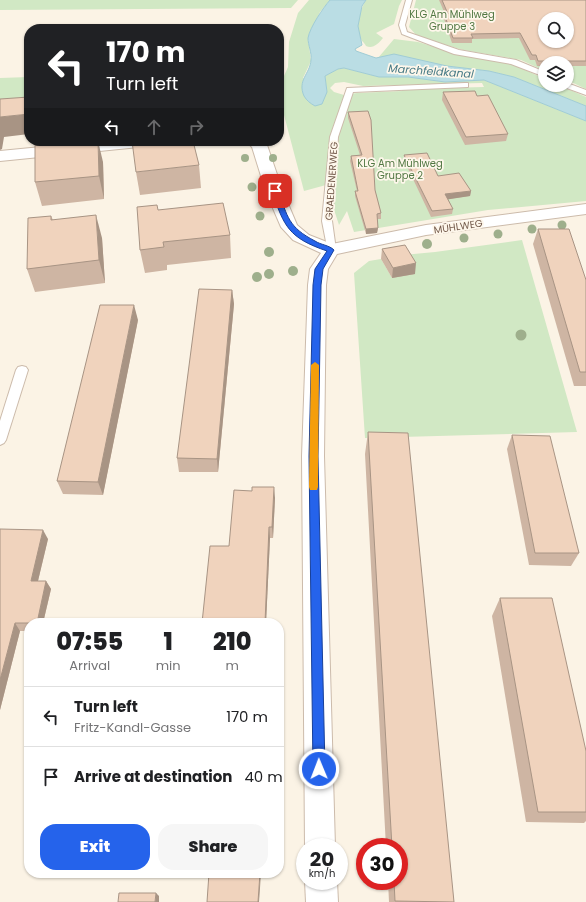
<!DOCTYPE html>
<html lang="en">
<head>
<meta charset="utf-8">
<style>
	body { margin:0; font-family:Poppins,sans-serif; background:#f6f6f6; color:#202124; height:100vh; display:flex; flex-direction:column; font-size:15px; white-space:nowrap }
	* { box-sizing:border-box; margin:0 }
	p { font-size:13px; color:#757577 }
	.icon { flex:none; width:22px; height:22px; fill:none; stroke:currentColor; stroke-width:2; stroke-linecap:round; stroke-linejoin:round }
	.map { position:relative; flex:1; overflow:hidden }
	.side { position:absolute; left:24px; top:618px; width:260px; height:260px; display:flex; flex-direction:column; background:#fff; border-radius:16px; box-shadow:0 1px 3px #0004 }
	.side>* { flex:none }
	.banner { position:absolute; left:24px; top:24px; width:260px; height:122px; border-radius:16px; box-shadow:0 1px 3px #0004; background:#202124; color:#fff; overflow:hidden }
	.controls { position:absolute; left:538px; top:12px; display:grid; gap:8px }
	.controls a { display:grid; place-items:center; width:36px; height:36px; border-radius:50%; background:#fff; box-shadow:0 1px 3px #0004; font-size:20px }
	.speed { position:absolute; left:296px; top:838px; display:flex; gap:8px; font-size:20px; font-weight:700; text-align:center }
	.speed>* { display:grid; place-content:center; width:52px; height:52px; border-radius:50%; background:#fff; box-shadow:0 1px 3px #0004; line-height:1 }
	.speed small { font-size:10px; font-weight:400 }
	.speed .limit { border:6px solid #d22; background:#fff; color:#111 }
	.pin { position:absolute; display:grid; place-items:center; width:34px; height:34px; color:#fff; margin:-17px; border-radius:8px; box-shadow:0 2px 6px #0006 }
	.me { position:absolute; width:44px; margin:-22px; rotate:359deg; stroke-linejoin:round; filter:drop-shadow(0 0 3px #0008) }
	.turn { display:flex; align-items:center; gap:14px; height:84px; padding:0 16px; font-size:18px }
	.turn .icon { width:52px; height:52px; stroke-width:2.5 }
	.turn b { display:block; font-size:28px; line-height:34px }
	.lanes { display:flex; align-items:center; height:38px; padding:0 16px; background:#0003; justify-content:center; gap:20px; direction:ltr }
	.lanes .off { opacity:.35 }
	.eta { display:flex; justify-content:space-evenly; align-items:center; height:68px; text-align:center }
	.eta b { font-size:24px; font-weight:800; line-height:28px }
	.action { display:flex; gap:8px; margin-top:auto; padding:8px 16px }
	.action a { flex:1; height:46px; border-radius:16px; background:#2563eb; color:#fff; font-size:16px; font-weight:800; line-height:46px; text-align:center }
	.action a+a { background:#f6f6f6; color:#202124 }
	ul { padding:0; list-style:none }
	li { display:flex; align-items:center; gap:12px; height:60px; padding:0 16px; border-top:1px solid #e0e0e0 }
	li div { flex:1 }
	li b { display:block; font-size:15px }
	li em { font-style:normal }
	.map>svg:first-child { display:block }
	.green { fill:#d1e8c4; fill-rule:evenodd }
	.water { fill:#badde4; stroke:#a0ccd5 }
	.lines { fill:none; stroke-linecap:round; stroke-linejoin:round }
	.lane-casing { stroke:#ccbbab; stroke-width:2 }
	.street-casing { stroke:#ccbbab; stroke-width:2 }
	.lane { fill:#fff; fill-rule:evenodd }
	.street { fill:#fff; fill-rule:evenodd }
	.tree { fill:#9eaf8c }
	.wall { fill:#ceb5a3 }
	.shaded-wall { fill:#a89484 }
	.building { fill:#f0d3bd; stroke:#a89484; fill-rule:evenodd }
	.route { fill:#2563eb; stroke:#184099 }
	.slow { fill:#f59e0b }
	.labels { text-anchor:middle; stroke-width:3.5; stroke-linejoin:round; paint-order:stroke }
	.far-park-label { font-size:10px; fill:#527843; stroke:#fef7eb }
	.far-street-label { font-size:10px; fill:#735a4b; stroke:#fef7eb }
	.far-water-label { font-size:11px; font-style:italic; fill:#467985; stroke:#fef7eb }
</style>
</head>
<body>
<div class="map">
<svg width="586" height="902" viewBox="0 0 586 902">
	<rect width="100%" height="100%" fill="#fbf3e5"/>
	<g class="green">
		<path d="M0,0h298l-7,8 -291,2z"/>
		<path d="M309,0h21l-10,12 -12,26 3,23 -8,17 24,14 -2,-16 13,-7 6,-1 35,9h29l37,5 39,-2 102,41v80l-98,9 -134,22 -7,-21 -8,14 -13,-40 -22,6 -25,-95 1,-11 8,-18 1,-25 9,-29zM344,82l19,4 119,-3 2,4 -82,2v2l-45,2 -13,2 -10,-3 -4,-4 5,-5z"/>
		<path d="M366,0h36l-3,6 -5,18 -18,9 7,5c-5,6 -10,11 -17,8 -2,-4 -6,-6 -7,-11 -3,-11 1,-25 7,-35z"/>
		<path d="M416,0h170v89l-19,-9v-17h-22v8l-24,-11 -58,-10 -46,-14 -8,-9zM545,19h22v22h-22z"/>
		<path d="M394,39l24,3 44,13 48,8 35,16v6h14l27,12v9l-72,-29 -25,-6 -111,-13z"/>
		<path d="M29,77v30l-29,1v-30z"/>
		<path d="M522,240l55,192 -212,6 -11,-165 15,-12 12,-2 11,19 11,-23 32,-3z"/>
	</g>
	<path class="water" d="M330,0h36l-4,6 -4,20 4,19 -7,4 1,2 20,7 18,-4 53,12 42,5 25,6 72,29v15l-102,-41 -39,2 -37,-5h-29l-35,-9 -6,1 -13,7 2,16 -5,12 -7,2c-5,-3 -8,-5 -11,-10 -7,-16 6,-22 7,-36 1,-7 -3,-15 -3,-22 2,-11 15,-30 22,-38z"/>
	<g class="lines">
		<defs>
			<g id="lane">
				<path d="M406,0h6l-7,25 2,7 52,18 57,10 29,12v5l-34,-13 -57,-10 -52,-20 -3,-9z"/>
				<path d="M465,83h3v4l-115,5 -15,45 -6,84 4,29 -5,3 -3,-1 -6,-31 8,-84 17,-49z"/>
				<path d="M567,83l19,7v5l-22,-8 -1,-2h4z"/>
				<path d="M22,366l4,1 2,3 -22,70 -2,3 -4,2v-24l16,-51 2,-3z"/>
			</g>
			<g id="street">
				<path d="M103,141h54l-3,3 -5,2 -149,15v-10z"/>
				<path d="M246,141h17l4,4 16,47 14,33 12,10 23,9 94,-19 160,-21v10l-160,21 -89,19 -9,15 -2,16 -2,171 11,391h-30l-3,-391 6,-171 2,-16 11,-16 -28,-13 -12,-13 -15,-35 -14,-45z"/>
				<path d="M305,881h32l1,21h-32z"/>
			</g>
		</defs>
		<use href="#lane" class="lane-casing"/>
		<use href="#street" class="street-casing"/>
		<use href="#lane" class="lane"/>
		<use href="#street" class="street"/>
	</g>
	<g class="tree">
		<circle cx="245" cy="158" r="4"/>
		<circle cx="273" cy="158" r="4"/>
		<circle cx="252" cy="187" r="4.5"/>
		<circle cx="283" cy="187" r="4.5"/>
		<circle cx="260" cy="216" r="4.5"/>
		<circle cx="562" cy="225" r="4.5"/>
		<circle cx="532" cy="229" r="4.5"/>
		<circle cx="498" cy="234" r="4.5"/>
		<circle cx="464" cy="238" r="4.5"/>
		<circle cx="427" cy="244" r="5"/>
		<circle cx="269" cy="252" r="5"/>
		<circle cx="293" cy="271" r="5"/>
		<circle cx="269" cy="274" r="5"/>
		<circle cx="257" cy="277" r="5"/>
		<circle cx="521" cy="335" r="5.5"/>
	</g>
	<g class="wall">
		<path d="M439,0h147v66h-19v-3h-22v3h-8l-2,-6h-5l-11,-22 -47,1v4h-20l-8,-24v-5h1z"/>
		<path d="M443,92l34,4 31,38 -2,7 -41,4 -23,-45z"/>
		<path d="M348,112l27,78 6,23v6h-4l1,9 -1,5 -11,1 -11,-38v-5h2l-7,-30 1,-5 9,-1 -12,-37z"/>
		<path d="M35,141h28l-1,2 41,19 1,37 -62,7 -7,-24z"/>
		<path d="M404,155l34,21 33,15 -1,5 -22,3 5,10 -1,5 -21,3 -27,-57z"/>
		<path d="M199,165l2,23 -61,7 -4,-23z"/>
		<path d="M158,210l72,25 1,23 -64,7v5l-22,3 -5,-23z"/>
		<path d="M51,216l2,4 49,18 3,45 -70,9 -8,-23z"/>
		<path d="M538,229l48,51v106h-12l-41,-142z"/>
		<path d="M382,249l33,25 -23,4 -11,-19z"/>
		<path d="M232,290l2,14 -16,168h-39l-2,-14z"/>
		<path d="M138,320l-35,175 -40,-1 -6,-13z"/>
		<path d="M368,432l86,470h-65l-1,-21h11v-34h-13l-21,-393z"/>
		<path d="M512,435l67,118 -8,13 -42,-1 -22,-116z"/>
		<path d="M252,491l23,7 -2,40h-3l-4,85h-64l27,-77z"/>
		<path d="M0,529l48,10 -10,42h8l5,8 -8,34h-14v8h-9l-20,79z"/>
		<path d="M500,598l86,153v70l-2,2 -58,-1 -34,-206z"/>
	</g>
	<g class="shaded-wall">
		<path d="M29,114v20l-25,3 -2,12 -2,1v-33z"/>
		<path d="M39,141h7l4,16 -15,-12z"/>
		<path d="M98,141l5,21 1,37 -5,-23z"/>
		<path d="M471,191l-1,5 -26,4 1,-6z"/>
		<path d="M96,215l6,23 3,45 -6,-23z"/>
		<path d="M378,228l-1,5 -11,1v-5z"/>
		<path d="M416,263l-1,11 -23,4 1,-10z"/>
		<path d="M232,290l2,14 -16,168 -1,-13z"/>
		<path d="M134,305l4,15 -35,175 -5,-13z"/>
		<path d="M274,487l1,11 -2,40 -1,-11z"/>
		<path d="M269,527l1,11 -4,85h-1z"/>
		<path d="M43,530l5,9 -12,50 -5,-8z"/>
		<path d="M46,581l5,8 -8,34h-6z"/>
		<path d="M15,623l5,8 -20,79v-30z"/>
		<path d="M260,873h1l-2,29h-1z"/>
		<path d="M156,893l3,3v6h-4z"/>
	</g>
	<g class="building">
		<path d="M442,0h144v61h-48l-2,-6h-4l-12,-22 -49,1 2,4h-20l-9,-24h4zM545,19h22v22h-22z"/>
		<path d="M475,91l2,5 11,-1 20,39 -42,3 -23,-45z"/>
		<path d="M29,97v17l-29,3v-18z"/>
		<path d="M368,111l3,9 4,70 6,23 -4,1 1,14 -12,1 -11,-38h3l-7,-35 11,-1 -14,-43z"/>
		<path d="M35,141h4l-4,4 43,-4h20l1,35 -64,6z"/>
		<path d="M132,141h61l6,24 -63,7z"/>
		<path d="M427,153l11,23 21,-3 12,18 -26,3 8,15 -21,2 -28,-56z"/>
		<path d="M223,203l7,32 -67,7 1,5 -24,3 -3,-43 20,-2 1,5z"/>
		<path d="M96,215l3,45 -72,9 1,-51 23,-2v4z"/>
		<path d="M538,229h31l17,51v92h-6z"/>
		<path d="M405,245l11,18 -23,5 -11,-19z"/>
		<path d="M199,289l33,1 -15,169 -40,-1z"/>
		<path d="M100,305h34l-36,177 -41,-1z"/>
		<path d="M368,432l40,1 46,469 -59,-1 -1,-20h5v-34h-7z"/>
		<path d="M512,435l38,1 29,117h-44z"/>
		<path d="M252,487h22l-2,40h-3l-4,96h-63l8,-77h19l5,-56 18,1z"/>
		<path d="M0,529l43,1 -12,51h15l-9,42h-22l-15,57z"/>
		<path d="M500,598h52l34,153v61h-48z"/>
		<path d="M209,873h51l-2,29h-51z"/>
		<path d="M119,893h37l-1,9h-37z"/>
	</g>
	<path class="route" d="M273,189l5,2c10,26 10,36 37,50 6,4 14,4 19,9l-11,19 -2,16 -3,171 7,313 -2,4 -4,2 -4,-2 -2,-4 -4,-313 4,-171 2,-16 12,-18c-38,-13 -43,-24 -55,-60z"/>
	<path class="slow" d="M315,362l4,3 -1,122 -1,3h-7l-1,-3 2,-122z"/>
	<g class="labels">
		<g class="far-park-label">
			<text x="452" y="18">KLG Am Mühlweg<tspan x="452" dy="12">Gruppe 3</tspan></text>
			<text x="400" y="167">KLG Am Mühlweg<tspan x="400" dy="12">Gruppe 2</tspan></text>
		</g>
		<g class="far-street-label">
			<text transform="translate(331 181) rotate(-86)" y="4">GRAEDENERWEG</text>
			<text transform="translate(458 226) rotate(-8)" y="4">MÜHLWEG</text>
		</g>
		<g class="far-water-label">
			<text transform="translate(431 71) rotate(4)" y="4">Marchfeldkanal</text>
		</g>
	</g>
</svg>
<div class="controls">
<a><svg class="icon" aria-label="search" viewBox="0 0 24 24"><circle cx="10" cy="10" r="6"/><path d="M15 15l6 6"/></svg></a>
<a><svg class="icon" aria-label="layers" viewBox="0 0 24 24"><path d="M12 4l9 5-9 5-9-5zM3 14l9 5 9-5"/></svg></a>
</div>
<div class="speed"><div>20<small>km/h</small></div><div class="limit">30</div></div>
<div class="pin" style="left:275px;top:191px;background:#d93025"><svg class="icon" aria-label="arrive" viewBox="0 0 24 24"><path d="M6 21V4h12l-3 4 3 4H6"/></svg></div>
<svg class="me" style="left:319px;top:769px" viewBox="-20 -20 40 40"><circle r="17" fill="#2563eb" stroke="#fff" stroke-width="3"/><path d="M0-11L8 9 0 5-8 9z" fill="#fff"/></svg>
<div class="banner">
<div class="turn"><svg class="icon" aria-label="left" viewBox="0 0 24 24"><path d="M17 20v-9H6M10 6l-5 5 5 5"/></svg><div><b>170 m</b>Turn left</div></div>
<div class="lanes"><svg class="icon" aria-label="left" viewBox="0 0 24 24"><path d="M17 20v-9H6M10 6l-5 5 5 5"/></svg><svg class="icon off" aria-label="ahead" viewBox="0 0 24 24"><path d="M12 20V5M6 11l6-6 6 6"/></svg><svg class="icon off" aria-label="right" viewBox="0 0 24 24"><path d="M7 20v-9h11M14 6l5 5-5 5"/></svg></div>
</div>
<section class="side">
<div class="eta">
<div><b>07:55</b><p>Arrival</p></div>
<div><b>1</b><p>min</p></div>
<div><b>210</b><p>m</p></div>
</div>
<ul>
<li><svg class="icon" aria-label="left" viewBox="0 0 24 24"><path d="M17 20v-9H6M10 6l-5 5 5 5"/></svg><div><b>Turn left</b><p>Fritz-Kandl-Gasse</p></div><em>170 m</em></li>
<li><svg class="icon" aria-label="arrive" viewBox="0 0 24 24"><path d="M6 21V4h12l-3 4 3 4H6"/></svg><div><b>Arrive at destination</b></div><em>40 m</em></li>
</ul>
<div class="action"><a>Exit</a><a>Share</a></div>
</section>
</div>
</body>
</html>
